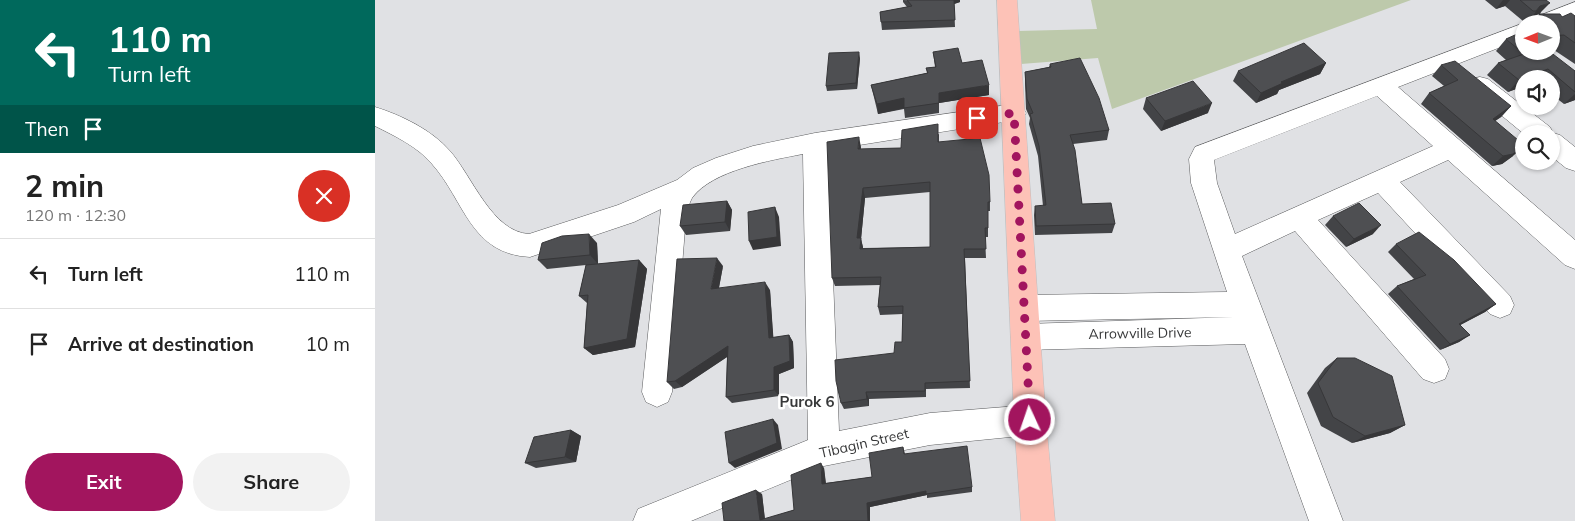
<!DOCTYPE html>
<html lang="en">
<head>
<meta charset="utf-8">
<style>
	body { margin:0; font-family:Mulish,sans-serif; background:#f2f2f2; color:#222; height:100vh; display:flex; flex-direction:column; font-size:19px; white-space:nowrap }
	* { box-sizing:border-box; margin:0 }
	p { font-size:16px; color:#767676 }
	.icon { flex:none; width:28px; height:28px; fill:none; stroke:currentColor; stroke-width:2; stroke-linecap:round; stroke-linejoin:round }
	.map { position:relative; flex:1; overflow:hidden }
	.drawer { display:flex; flex-direction:column; background:#fff; width:375px }
	.drawer>* { flex:none }
	.hud { background:#00695c; color:#fff; overflow:hidden }
	.needle { width:32px; rotate:269deg }
	.buttons { position:absolute; left:1140px; top:15px; display:grid; gap:10px }
	.buttons a { display:grid; place-items:center; width:45px; height:45px; border-radius:50%; background:#fff; box-shadow:0 1px 4px #0004; font-size:25px }
	.pin { position:absolute; display:grid; place-items:center; width:42px; height:42px; color:#fff; margin:-21px; border-radius:10px; box-shadow:0 2px 8px #0006 }
	.me { position:absolute; width:55px; margin:-28px; rotate:357deg; stroke-linejoin:round; filter:drop-shadow(0 0 4px #0008) }
	.turn { display:flex; align-items:center; gap:18px; height:105px; padding:0 25px; font-size:22px }
	.turn .icon { width:65px; height:65px; stroke-width:2.5 }
	.turn b { display:block; font-size:35px; line-height:42px }
	.then { display:flex; align-items:center; height:48px; padding:0 25px; background:#0003; gap:10px; font-size:19px }
	.round { display:grid; place-items:center; flex:none; width:52px; height:52px; border-radius:26px; background:#f2f2f2 }
	.overview { display:flex; align-items:center; justify-content:space-between; height:85px; padding:0 25px }
	h1 { font-size:30px; font-weight:700; line-height:38px }
	.cta { display:flex; gap:10px; margin-top:auto; padding:10px 25px }
	.cta a { flex:1; height:58px; border-radius:30px; background:#a2155e; color:#fff; font-size:20px; font-weight:700; line-height:58px; text-align:center }
	.cta a+a { background:#f2f2f2; color:#222 }
	ul { padding:0; list-style:none }
	li { display:flex; align-items:center; gap:15px; height:70px; padding:0 25px; border-top:1px solid #e0e0e0 }
	li div { flex:1 }
	li b { display:block; font-size:19px }
	li em { font-style:normal }
	main { display:flex; flex:1; min-height:0 }
	.map>svg:first-child { display:block }
	.green { fill:#bdc9ab }
	.lines { fill:none; stroke-linecap:round; stroke-linejoin:round }
	.street-casing { stroke:#5b5c5e; stroke-width:1 }
	.primary-casing { stroke:#bfbfc0; stroke-width:1 }
	.street { fill:#fff; fill-rule:evenodd }
	.primary { fill:#fdc2b7; fill-rule:evenodd }
	.wall { fill:#434447; fill-rule:evenodd }
	.shaded-wall { fill:#373739 }
	.building { fill:#4e4f52; stroke:#373739; fill-rule:evenodd }
	.route { stroke:#a2155e; stroke-width:9; stroke-dasharray:0 16.2 }
	.labels { text-anchor:middle; stroke-width:5; stroke-linejoin:round; paint-order:stroke }
	.street-label { font-size:14px; fill:#373839; stroke:#fff }
	.neighbourhood-label { font-size:15px; font-weight:bold; fill:#373839; stroke:#fff }
</style>
</head>
<body>
<main>
<section class="drawer">
<div class="hud">
<div class="turn"><svg class="icon" aria-label="left" viewBox="0 0 24 24"><path d="M17 20v-9H6M10 6l-5 5 5 5"/></svg><div><b>110 m</b>Turn left</div></div>
<div class="then">Then<svg class="icon" aria-label="arrive" viewBox="0 0 24 24"><path d="M6 21V4h12l-3 4 3 4H6"/></svg></div>
</div>
<div class="overview"><div><h1>2 min</h1><p>120 m · 12:30</p></div><a class="round" style="background:#d93025;color:#fff"><svg class="icon" aria-label="close" viewBox="0 0 24 24"><path d="M6 6l12 12M18 6L6 18"/></svg></a></div>
<ul>
<li><svg class="icon" aria-label="left" viewBox="0 0 24 24"><path d="M17 20v-9H6M10 6l-5 5 5 5"/></svg><div><b>Turn left</b></div><em>110 m</em></li>
<li><svg class="icon" aria-label="arrive" viewBox="0 0 24 24"><path d="M6 21V4h12l-3 4 3 4H6"/></svg><div><b>Arrive at destination</b></div><em>10 m</em></li>
</ul>
<div class="cta"><a>Exit</a><a>Share</a></div>
</section>
<div class="map">
<svg width="1200" height="521" viewBox="0 0 1200 521">
	<rect width="100%" height="100%" fill="#e0e1e4"/>
	<path class="green" d="M716,0h320l-299,109 -14,-51 -77,6 -3,-33 79,-2z"/>
	<g class="lines">
		<defs>
			<g id="street">
				<path d="M1200,2v15l-24,10v-3h-23l3,-5z"/>
				<path d="M1149,23l4,1h-4v14l-126,49 177,153v29l-10,-4 -117,-105 -48,22 110,114 4,9 -4,9 -10,4 -10,-4 -112,-121 -60,27 127,139 4,10 -4,10 -11,4 -11,-4 -128,-148 -53,25 101,265h-34l-64,-177 -219,6 -10,-3 -5,-10 5,-10 10,-3 209,-7 -211,4 -10,-4 -4,-9 4,-9 10,-4 203,-3 -36,-109 -2,-24 6,-12zM1002,96l56,50 -198,88 -18,-51 -3,-23z"/>
				<path d="M1105,77l8,2 62,48 3,6 7,2 15,12v24l-9,-3 -15,-12v-22h-27l-52,-43 -4,-6 4,-6z"/>
				<path d="M639,104l8,3 4,6 -4,6 -194,31 11,281 91,-18 100,-8 11,4 5,11 -5,11 -11,4 -100,10 -106,21 -133,55h-58l5,-12 170,-69 -5,-286c-31,6 -91,16 -111,44 -3,5 -4,12 -6,18l-14,176 -4,10 -11,5 -11,-5 -4,-10 19,-183 -27,13 -104,35c-60,-3 -65,-56 -98,-93 -14,-17 -37,-28 -57,-38v-19c26,8 57,23 75,44 22,25 42,81 79,83l89,-29 59,-25 16,-12 23,-10 37,-12 62,-13z"/>
			</g>
			<path id="primary" d="M622,0h20l29,420 9,101h-34l-7,-101z"/>
		</defs>
		<use href="#street" class="street-casing"/>
		<use href="#primary" class="primary-casing"/>
		<use href="#street" class="street"/>
		<use href="#primary" class="primary"/>
	</g>
	<g class="wall">
		<path d="M528,0l57,2 -6,2 1,23 -73,3 -2,-18 27,-5 -4,-5z"/>
		<path d="M1110,0h61l-6,14 22,3 13,-1v48l-24,-16v-24h-20l8,-10 -7,3 -5,5 -4,-1 -18,-15 -9,3z"/>
		<path d="M1131,39l18,12 51,20v29l-11,4 -13,-10v-15h-27v7l-16,6 -21,-17 11,-12 8,-3 -10,-9z"/>
		<path d="M558,52l29,11 27,32 -50,8v10l-34,5 -1,-9 -26,5 -7,-29 56,-12 -1,-5 9,-1z"/>
		<path d="M485,58l-3,31 -30,2 -1,-5z"/>
		<path d="M951,63l-6,11 -41,16 -2,4 -21,9 -23,-22 5,-10z"/>
		<path d="M675,64l59,66 -2,10 -34,4 9,60 33,20 -3,9 -77,2 -1,-20 1,-9h8l-5,-50 -9,-32 1,-6 -4,-9 -1,-26v-11l24,-5z"/>
		<path d="M1066,65l70,41 -10,11 -6,4 18,35 -11,8 -10,2 -71,-62 8,-11 15,-7 -12,-10z"/>
		<path d="M771,98l62,15 -47,18 -18,-22z"/>
		<path d="M564,134v8l51,60v9h-2v26h-3l1,21h-21l5,130 -44,1v8l-57,2v7l-25,3 -3,-6 53,-50 8,-11 1,-28 -23,1 -2,-8 2,-22 -45,1 -3,-8 29,-131v2l40,-1zM555,192v55l-67,1 -2,-9 4,-41z"/>
		<path d="M352,201l5,9 -2,21 -44,4 -6,-9z"/>
		<path d="M958,216l40,18 -27,13 -21,-22z"/>
		<path d="M222,243l1,21 41,-4 8,9 -12,78 -42,8 -9,-7 3,-45 -8,-7 7,-31 -39,4 -9,-9z"/>
		<path d="M1021,244l100,60 -11,8 -25,13 10,10 -11,7 -19,8 -52,-56 9,-8 17,-7 -26,-27z"/>
		<path d="M348,266l-4,22 51,2 3,48 16,-3 4,7 1,26 -15,6v22l-47,7 -6,-6 1,-40 -45,30 -8,2 -7,-7z"/>
		<path d="M962,358l68,67 -15,8 -38,10 -31,-17 -14,-33 18,-25z"/>
		<path d="M196,430l10,6 -5,26 -40,6 -11,-5z"/>
		<path d="M528,447l2,7 67,33v5l-45,6v-3l-57,12v14h-146l38,-27 3,25 29,-9 30,-42 2,15 46,-6z"/>
	</g>
	<g class="shaded-wall">
		<path d="M579,0h6v2l-6,2z"/>
		<path d="M1128,0h7l-5,6 -9,3z"/>
		<path d="M1175,3l-10,10 -8,4 8,-11z"/>
		<path d="M484,52l1,6 -3,31 -1,-6z"/>
		<path d="M951,63l-6,11 -41,16 -2,4 -21,9 5,-10 20,-11z"/>
		<path d="M1173,69l-10,10h-14v7l-16,6 11,-12z"/>
		<path d="M614,85v10l-50,8v10v-20z"/>
		<path d="M1200,94v6l-11,4z"/>
		<path d="M529,98l1,10 -27,6 -1,-10z"/>
		<path d="M837,103l-4,10 -47,18 4,-10z"/>
		<path d="M1136,106l-10,11 -18,12 10,-10z"/>
		<path d="M484,137l2,10 -1,12 -2,-10z"/>
		<path d="M1149,146l-11,10 -11,8 -10,2 11,-10z"/>
		<path d="M488,188l2,10 -4,41 2,8 -1,10 -5,-19z"/>
		<path d="M352,201l5,9 -2,21 -5,-9z"/>
		<path d="M400,207l4,10 2,29 -28,4 -4,-9z"/>
		<path d="M1006,225l-8,9 -27,13 8,-8z"/>
		<path d="M214,234l8,9 1,21 -8,-9z"/>
		<path d="M342,258l6,8 -6,31 -6,-8z"/>
		<path d="M264,260l8,9 -12,78 -42,8 -9,-7z"/>
		<path d="M390,282l5,8 4,56 -5,-8z"/>
		<path d="M1121,304l-11,8 -36,19 10,-7z"/>
		<path d="M414,335l4,7 1,26 -15,6v22l-5,-6v-23z"/>
		<path d="M1095,335l-11,7 -19,8 10,-6z"/>
		<path d="M353,346l5,7 -51,34 -7,-6z"/>
		<path d="M491,392l3,7v7l-2,-7z"/>
		<path d="M398,419l5,6 4,24 -47,19 -6,-5z"/>
		<path d="M1030,425l-15,8 -38,10 13,-7z"/>
		<path d="M196,430l10,6 -5,26 -11,-5z"/>
		<path d="M446,463l3,5 2,20 -4,-4z"/>
		<path d="M381,490l6,4 3,27 -5,-1z"/>
		<path d="M551,491l1,4 -57,12v14h-2l-1,-18z"/>
	</g>
	<g class="building">
		<path d="M532,0h47l1,20 -74,2 -1,-10 32,-6z"/>
		<path d="M1145,0h26l4,3 -10,3 -4,5h-3z"/>
		<path d="M1196,13l4,3v27l-11,-8 -13,1v-12h-10l7,-3 -9,-7h21l2,3z"/>
		<path d="M1149,31v20h25l26,20v21l-27,-23 -29,11 -21,-17 26,-9 -18,-15z"/>
		<path d="M929,43l22,20 -45,19 2,1 -22,10 -23,-22z"/>
		<path d="M583,48l4,15 20,-3 7,25 -50,8v10l-35,5v-10l-27,6 -6,-19 57,-12 -2,-5 10,-1 -3,-15z"/>
		<path d="M484,52l-3,31 -30,3 3,-33z"/>
		<path d="M705,58l19,40 10,32 -39,5 5,15 7,54 29,-1 4,21 -79,2 -1,-20 11,-1 -7,-59 -9,-32 3,-1 -6,-14 -2,-27 26,-5 -1,-3z"/>
		<path d="M1080,61l56,45 -18,13 31,26v1l-11,8 -10,2 -74,-63 29,-13 -17,-15z"/>
		<path d="M818,81l19,22 -47,18 -19,-23z"/>
		<path d="M563,124v18l42,-4 9,37 1,27h-2v26h-3l1,21h-22l6,132 -45,2v8l-59,1 1,7 -26,4 -5,-22 -1,-21 59,-7 1,-11h7l1,-36 -25,1 3,-30 -49,1 -5,-136 32,-5 -1,12 43,-1 1,-18zM555,182v65l-70,2 1,-11h-4l6,-50z"/>
		<path d="M352,201l-2,21 -45,4 3,-21z"/>
		<path d="M984,203l22,22 -27,14 -21,-23z"/>
		<path d="M400,207l2,30 -28,4 -1,-29z"/>
		<path d="M1044,232l35,28 42,44 -37,20 11,11 -20,9 -53,-58 29,-11 -30,-31z"/>
		<path d="M214,234l1,21 -52,5 4,-17 20,-7z"/>
		<path d="M342,258l-6,31 54,-7 4,56 20,-3 1,26 -16,6v23l-48,7 2,-51 -53,35 -8,1 10,-123z"/>
		<path d="M264,260l-12,79 -43,9 4,-53 -9,1 7,-31z"/>
		<path d="M962,358h18l37,18 13,49 -40,11 -32,-19 -15,-34z"/>
		<path d="M398,419l4,24 -48,20 -4,-31z"/>
		<path d="M196,430l-6,27 -40,6 9,-26z"/>
		<path d="M592,446l5,41 -46,7v-3l-59,12 1,18h-144l-2,-18 34,-13 4,30 34,-10 -3,-35 30,-12 1,21 50,-7 -3,-24 34,-6 1,7z"/>
	</g>
	<g class="lines">
		<path class="route" d="M602,118l37,-5 16,307"/>
	</g>
	<g class="labels">
		<g class="street-label">
			<text transform="translate(765 333) rotate(-1)" y="5">Arrowville Drive</text>
			<text transform="translate(489 443) rotate(-13)" y="5">Tibagin Street</text>
		</g>
		<g class="neighbourhood-label">
			<text x="432" y="407">Purok 6</text>
		</g>
	</g>
</svg>
<div class="buttons">
<a><svg class="needle" viewBox="-14 -14 28 28"><path d="M0-13l5 13h-10z" fill="#e53935"/><path d="M0 13l5-13h-10z" fill="#767676"/></svg></a>
<a><svg class="icon" aria-label="sound" viewBox="0 0 24 24"><path d="M4 9h4l5-4v14l-5-4H4zM17 9q2 3 0 6"/></svg></a>
<a><svg class="icon" aria-label="search" viewBox="0 0 24 24"><circle cx="10" cy="10" r="6"/><path d="M15 15l6 6"/></svg></a>
</div>
<div class="pin" style="left:602px;top:118px;background:#d93025"><svg class="icon" aria-label="arrive" viewBox="0 0 24 24"><path d="M6 21V4h12l-3 4 3 4H6"/></svg></div>
<svg class="me" style="left:655px;top:420px" viewBox="-20 -20 40 40"><circle r="17" fill="#a2155e" stroke="#fff" stroke-width="3"/><path d="M0-11L8 9 0 5-8 9z" fill="#fff"/></svg>
</div>
</main>
</body>
</html>
